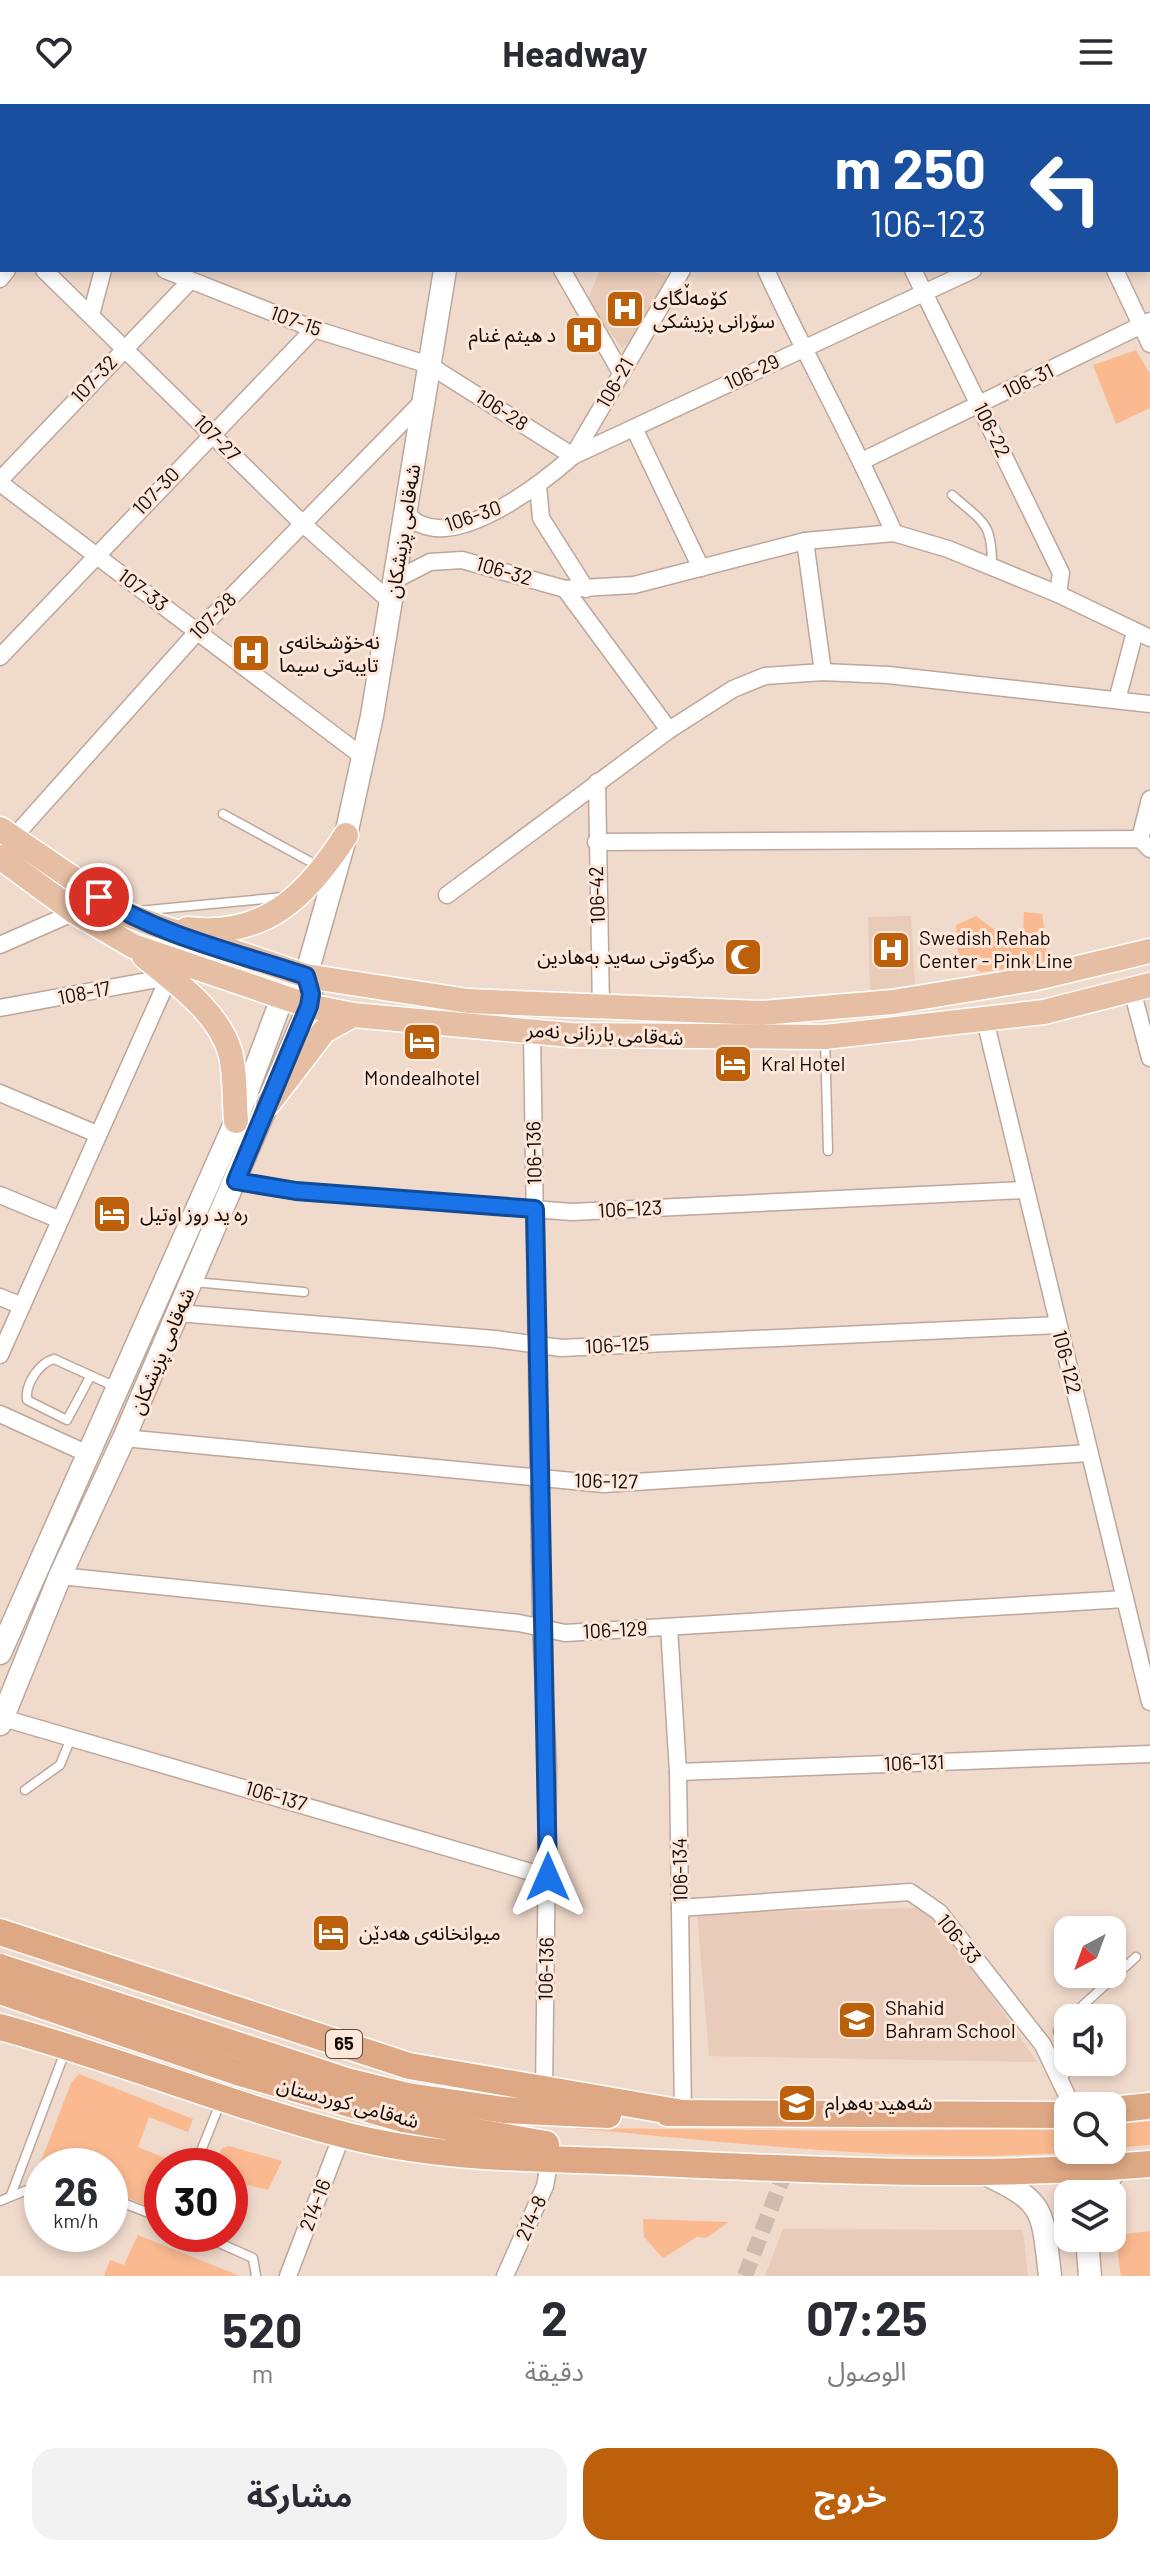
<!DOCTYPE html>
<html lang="ar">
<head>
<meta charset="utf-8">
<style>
	body { margin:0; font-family:Barlow,"Noto Sans Arabic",sans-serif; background:#f2f2f3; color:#2b2b33; direction:rtl; height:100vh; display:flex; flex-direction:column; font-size:30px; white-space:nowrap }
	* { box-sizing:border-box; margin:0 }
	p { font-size:26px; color:#7c7c81 }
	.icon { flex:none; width:44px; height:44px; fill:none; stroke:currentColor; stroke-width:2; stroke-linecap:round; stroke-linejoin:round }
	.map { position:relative; height:2172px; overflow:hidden; direction:ltr }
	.details { display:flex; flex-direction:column; background:#fff; flex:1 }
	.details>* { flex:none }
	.banner { position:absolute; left:0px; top:0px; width:1150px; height:168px; box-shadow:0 4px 12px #0003; direction:rtl; background:#1a4fa0; color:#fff; overflow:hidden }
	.needle { width:52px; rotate:221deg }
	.tools { position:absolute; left:1054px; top:1812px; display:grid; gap:16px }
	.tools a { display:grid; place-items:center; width:72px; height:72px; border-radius:16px; background:#fff; box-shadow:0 4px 12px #0003; font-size:40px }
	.speed { position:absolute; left:24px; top:2044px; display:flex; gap:16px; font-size:40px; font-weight:700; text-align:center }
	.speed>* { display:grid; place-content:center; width:104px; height:104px; border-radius:50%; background:#fff; box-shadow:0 4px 12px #0003; line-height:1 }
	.speed small { font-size:20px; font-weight:400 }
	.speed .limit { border:12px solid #d22; background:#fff; color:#111 }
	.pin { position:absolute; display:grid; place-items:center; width:68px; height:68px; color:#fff; margin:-34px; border:4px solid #fff; border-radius:50%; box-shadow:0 2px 8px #0007 }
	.me { position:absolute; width:88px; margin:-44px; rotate:0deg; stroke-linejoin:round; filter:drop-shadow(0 0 6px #0008) }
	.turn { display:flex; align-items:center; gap:28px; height:168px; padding:0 32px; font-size:36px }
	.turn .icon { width:104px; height:104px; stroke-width:2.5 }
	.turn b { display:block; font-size:56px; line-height:68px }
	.eta { display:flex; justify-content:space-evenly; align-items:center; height:136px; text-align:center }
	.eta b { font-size:48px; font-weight:700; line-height:56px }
	.button { display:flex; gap:16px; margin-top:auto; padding:16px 32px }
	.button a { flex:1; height:92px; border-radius:24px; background:#bc600c; color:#fff; font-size:32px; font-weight:700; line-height:92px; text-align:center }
	.button a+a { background:#f2f2f3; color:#2b2b33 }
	header { display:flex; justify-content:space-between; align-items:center; height:104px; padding:0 32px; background:#fff; font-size:36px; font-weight:700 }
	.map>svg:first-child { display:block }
	.built { fill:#e8cbb9 }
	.green { fill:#fab98f }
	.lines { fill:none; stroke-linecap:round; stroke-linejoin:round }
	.minor-tunnel { stroke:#cfbbae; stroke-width:16; stroke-dasharray:16 8; stroke-linecap:butt }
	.service-casing { stroke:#bca79a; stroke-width:11 }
	.minor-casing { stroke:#bca79a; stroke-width:19 }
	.secondary-casing { stroke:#bca79a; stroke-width:25 }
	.primary-casing { stroke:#fff; stroke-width:27 }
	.trunk-casing { stroke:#fff; stroke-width:29 }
	.service { stroke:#fff; stroke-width:8 }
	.minor { stroke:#fff; stroke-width:16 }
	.secondary { stroke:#fff; stroke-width:22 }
	.primary { stroke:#e6bea3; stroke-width:24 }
	.trunk { stroke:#dea884; stroke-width:26 }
	.trunk-bridge-casing { stroke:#fff; stroke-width:29; stroke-linecap:butt }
	.trunk-bridge { stroke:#dea884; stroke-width:26 }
	.route-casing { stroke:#114b97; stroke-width:20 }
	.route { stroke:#1a73e8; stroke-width:14 }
	.labels { text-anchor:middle; stroke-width:6; stroke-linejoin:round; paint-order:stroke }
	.shield { fill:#fee7d9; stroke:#584c45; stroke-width:2 }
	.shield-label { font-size:18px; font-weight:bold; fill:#110a06 }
	.poi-label { font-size:20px; fill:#110a06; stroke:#fee7d9; text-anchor:start }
	.street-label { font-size:20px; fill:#110a06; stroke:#fee7d9 }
</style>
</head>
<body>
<header><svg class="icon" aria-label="menu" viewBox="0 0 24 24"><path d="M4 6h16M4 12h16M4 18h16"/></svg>Headway<svg class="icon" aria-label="heart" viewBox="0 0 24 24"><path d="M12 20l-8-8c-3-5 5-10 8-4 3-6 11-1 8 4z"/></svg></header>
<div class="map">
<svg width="1150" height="2172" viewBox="0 0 1150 2172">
	<rect width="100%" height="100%" fill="#f0dacc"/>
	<g class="built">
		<path d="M600,166h49l23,8 -19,40 -31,30 -35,-47z"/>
		<path d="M911,812l4,68 -45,7 -2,-74z"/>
		<path d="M918,1804l11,7 55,69 53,78 -328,-6 -12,-143z"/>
		<path d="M783,2125l240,1 5,46h-263z"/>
	</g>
	<g class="green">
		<path d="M1136,246l14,24v34l-34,16 -23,-59z"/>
		<path d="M1024,808l18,2 5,30 -3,20 -63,8 -5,-3 5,-7 -4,-2 -11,6 -8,-13 -2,-28 20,-9 19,14 28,5z"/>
		<path d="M79,1970l114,45 -5,13 -39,-15 -11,30 39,16 -15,3v35l-4,9 -48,-19v-25l-70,-2 31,-81z"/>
		<path d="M1150,2017v24l-38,3v-23z"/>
		<path d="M572,2024l294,3 202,-2v21h27c-174,17 -350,-7 -523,-22z"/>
		<path d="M229,2042l53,15 -14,29 -24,-6 -14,36v-54h-15l7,-18z"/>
		<path d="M643,2115l86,3 -23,16 -9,-1 -34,21 -19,-21z"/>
		<path d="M1150,2127v45h-29l-6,-41z"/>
		<path d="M138,2131l97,39 3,2h-134l6,-16 14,5z"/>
	</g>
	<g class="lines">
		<path class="minor-tunnel" d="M745,2172l41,-107"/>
		<defs>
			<g id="service">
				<path d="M952,391c32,28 40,27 40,71"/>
				<path d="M223,710l97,53"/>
				<path d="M138,807l146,-14"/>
				<path d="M825,934l3,113"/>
				<path d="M194,1178l110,10"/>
				<path d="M90,1273l-23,43 -40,-20c-2,-16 12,-37 27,-41l62,28"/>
				<path d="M25,1686l35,-25 11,-27"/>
				<path d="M1069,1914l67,-61"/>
				<path d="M1062,1978l6,-15 -10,-36 10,-12"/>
				<path d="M195,2062l26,-65"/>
				<path d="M11,2091l55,-146"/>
				<path d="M110,2094l52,20"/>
				<path d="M0,2097l42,-17"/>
				<path d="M199,2130l54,24 3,18"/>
			</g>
			<g id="minor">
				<path d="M664,0l1,2"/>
				<path d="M831,0l1,2"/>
				<path d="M1036,0l1,2"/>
				<path d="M32,2l2,-2"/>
				<path d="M154,2l1,-2"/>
				<path d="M302,2v-2"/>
				<path d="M753,2l1,-2"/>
				<path d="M0,34l2,-2"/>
				<path d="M1148,78l2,-1"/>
				<path d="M0,125l2,2"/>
				<path d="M44,166l259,254 89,79"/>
				<path d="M165,166l149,59 115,36 144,91 109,-186"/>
				<path d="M562,166l58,101"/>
				<path d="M766,166c41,89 89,173 128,263"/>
				<path d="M913,166l148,303 -3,21"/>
				<path d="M1115,166l35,74"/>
				<path d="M0,175l7,-9"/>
				<path d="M91,211l12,-45"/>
				<path d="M634,324l67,140"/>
				<path d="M862,357l288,-140"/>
				<path d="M0,376l190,-199"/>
				<path d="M0,379l362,273"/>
				<path d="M538,382l3,32 45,71"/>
				<path d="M407,410c40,45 134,-30 166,-58l400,-186"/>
				<path d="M805,437l18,131"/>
				<path d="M397,475l33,-17 32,-2 103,29 69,-4 171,-44 89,-8 54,16 110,45 92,44"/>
				<path d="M565,485l104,141"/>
				<path d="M0,553l314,-328"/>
				<path d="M1117,596l18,-68"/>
				<path d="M597,678l4,227"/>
				<path d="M13,734l184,-206 225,-230"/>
				<path d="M1140,735l10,-40"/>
				<path d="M596,738l544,-3 10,10"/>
				<path d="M447,791l222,-165 64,-41 32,-13 58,-4 65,3 262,29"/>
				<path d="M0,841l75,-33"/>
				<path d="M1132,886l18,68"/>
				<path d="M0,904l169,-31"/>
				<path d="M985,916l165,682"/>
				<path d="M532,928l9,595 7,141 -4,322"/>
				<path d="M0,989l97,41"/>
				<path d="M236,1077l60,10 276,21 453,-22"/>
				<path d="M0,1091l60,25"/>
				<path d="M0,1193l22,9"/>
				<path d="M178,1209l317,26 66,9 497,-23"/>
				<path d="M0,1251l169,-378"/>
				<path d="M0,1310l88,40"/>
				<path d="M124,1334l480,46 485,-31"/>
				<path d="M60,1472l459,47 46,10 560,-34"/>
				<path d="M669,1523l9,145 5,341"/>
				<path d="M3,1614l545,159"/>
				<path d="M678,1668l472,-18"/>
				<path d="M680,1804l230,-16 29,20 104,133 29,61"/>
				<path d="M288,2172l54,-141"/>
				<path d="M505,2172l40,-90 5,-28"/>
			</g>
			<g id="secondary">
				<path d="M475,2v-2"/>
				<path d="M0,1549l236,-532 46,-123 24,-22"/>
				<path d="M0,1620l60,-148 64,-138 185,-432 2,-12 -5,-18 40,-141 26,-119 73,-446"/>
				<path d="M981,2068c65,30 61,36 69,104"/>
				<path d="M1099,2090l18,-27"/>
				<path d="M1087,2134l3,38"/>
			</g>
			<g id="primary">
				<path d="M0,725l125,85 30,11 151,51 162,25 293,12 132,-11 139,-23 118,-28"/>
				<path d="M0,753l75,55 58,34 176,60 44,9 218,20 254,2 219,-25 106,-27"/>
				<path d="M187,825c78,9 120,-33 159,-94"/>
				<path d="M144,852c31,26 74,55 86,96 6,22 4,47 6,69"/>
				<path d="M268,1000l56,-73 29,-16"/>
			</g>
			<g id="trunk">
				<path d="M0,1828l409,134 274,47"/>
				<path d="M0,1923c115,31 226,77 341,107 97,26 195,24 294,28 171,8 345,17 515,2"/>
				<path d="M408,1992l96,14 104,5"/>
				<path d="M1112,2006l38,-4"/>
				<path d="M668,2009l400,2"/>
				<path d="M403,2015l143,25"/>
			</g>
		</defs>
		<use href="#service" class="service-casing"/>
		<use href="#minor" class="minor-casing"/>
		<use href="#secondary" class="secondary-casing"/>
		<use href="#primary" class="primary-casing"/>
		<use href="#trunk" class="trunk-casing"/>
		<use href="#service" class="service"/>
		<use href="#minor" class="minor"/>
		<use href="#secondary" class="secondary"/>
		<use href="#primary" class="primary"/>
		<use href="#trunk" class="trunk"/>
		<defs>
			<g id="trunk-bridge">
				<path d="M0,1863l347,114 61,15"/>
				<path d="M0,1887l240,82 163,46"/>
			</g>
		</defs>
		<use href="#trunk-bridge" class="trunk-bridge-casing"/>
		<use href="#trunk-bridge" class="trunk-bridge"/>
	</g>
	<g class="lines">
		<defs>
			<path id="route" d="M99,793c62,39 138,56 207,79l5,18 -2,12 -73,175 60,10 239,18 13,668"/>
		</defs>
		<use href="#route" class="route-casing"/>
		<use href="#route" class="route"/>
	</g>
	<defs>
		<symbol id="hospital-square" viewBox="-11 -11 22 22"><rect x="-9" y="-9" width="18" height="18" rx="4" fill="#bc600c" stroke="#fee7d9"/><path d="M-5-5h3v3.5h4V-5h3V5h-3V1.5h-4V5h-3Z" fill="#fff"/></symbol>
		<symbol id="mosque-square" viewBox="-11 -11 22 22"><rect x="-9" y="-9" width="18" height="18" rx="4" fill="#bc600c" stroke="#fee7d9"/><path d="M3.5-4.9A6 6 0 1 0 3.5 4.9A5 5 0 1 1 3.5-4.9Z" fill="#fff"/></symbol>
		<symbol id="hotel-square" viewBox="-11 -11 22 22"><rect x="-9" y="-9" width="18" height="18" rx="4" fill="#bc600c" stroke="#fee7d9"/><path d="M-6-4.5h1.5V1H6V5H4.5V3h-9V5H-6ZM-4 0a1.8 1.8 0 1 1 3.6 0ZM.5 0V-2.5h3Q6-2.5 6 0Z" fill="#fff"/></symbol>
		<symbol id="school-square" viewBox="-11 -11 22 22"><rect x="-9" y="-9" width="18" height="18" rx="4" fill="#bc600c" stroke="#fee7d9"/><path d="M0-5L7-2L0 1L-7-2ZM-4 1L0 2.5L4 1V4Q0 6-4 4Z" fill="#fff"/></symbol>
	</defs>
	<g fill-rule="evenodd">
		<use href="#hospital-square" x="603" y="183" width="44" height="44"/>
		<use href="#hospital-square" x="562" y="209" width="44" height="44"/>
		<use href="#hospital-square" x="229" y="527" width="44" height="44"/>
		<use href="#hospital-square" x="869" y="824" width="44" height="44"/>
		<use href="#mosque-square" x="721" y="831" width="44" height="44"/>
		<use href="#hotel-square" x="400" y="916" width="44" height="44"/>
		<use href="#hotel-square" x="711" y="938" width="44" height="44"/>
		<use href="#hotel-square" x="90" y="1088" width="44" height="44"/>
		<use href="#hotel-square" x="309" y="1807" width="44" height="44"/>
		<use href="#school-square" x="835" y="1894" width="44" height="44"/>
		<use href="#school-square" x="775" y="1977" width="44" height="44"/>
	</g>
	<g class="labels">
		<rect class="shield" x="326" y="1926" width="36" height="28" rx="6"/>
		<g class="shield-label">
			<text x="344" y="1946">65</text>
		</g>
		<g class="poi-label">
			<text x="653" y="201">کۆمەڵگای<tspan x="653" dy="23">سۆرانی پزیشکی</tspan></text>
			<text x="556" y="238" text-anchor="end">د هيثم غنام</text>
			<text x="279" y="545">نەخۆشخانەی<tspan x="279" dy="23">تایبەتی سیما</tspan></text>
			<text x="919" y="841">Swedish Rehab<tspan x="919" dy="23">Center - Pink Line</tspan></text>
			<text x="715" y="860" text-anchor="end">مزگەوتی سەید بەهادین</text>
			<text x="761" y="967">Kral Hotel</text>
			<text x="422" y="981" text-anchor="middle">Mondealhotel</text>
			<text x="140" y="1117">ره يد روز اوتيل</text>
			<text x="359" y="1836">میوانخانەی هەدێن</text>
			<text x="885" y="1911">Shahid<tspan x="885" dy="23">Bahram School</tspan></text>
			<text x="825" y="2006">شەهید بەهرام</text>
		</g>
		<g class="street-label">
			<text transform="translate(296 217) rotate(20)" y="7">107-15</text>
			<text transform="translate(752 268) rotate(-25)" y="7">106-29</text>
			<text transform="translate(94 275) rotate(-47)" y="7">107-32</text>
			<text transform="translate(1028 277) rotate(-26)" y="7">106-31</text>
			<text transform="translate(615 279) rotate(-60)" y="7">106-21</text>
			<text transform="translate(502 306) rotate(33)" y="7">106-28</text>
			<text transform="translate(992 326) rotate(64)" y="7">106-22</text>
			<text transform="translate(217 334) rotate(45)" y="7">107-27</text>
			<text transform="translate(156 387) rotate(-46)" y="7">107-30</text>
			<text transform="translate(473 412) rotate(-19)" y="7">106-30</text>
			<text transform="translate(403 427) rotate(-81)" y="7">شەقامی پزیشکان</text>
			<text transform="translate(504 467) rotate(16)" y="7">106-32</text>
			<text transform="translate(143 486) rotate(37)" y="7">107-33</text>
			<text transform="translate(213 512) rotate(-46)" y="7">107-28</text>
			<text transform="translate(597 791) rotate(-92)" y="7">106-42</text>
			<text transform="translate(84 889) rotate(-11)" y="7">108-17</text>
			<text transform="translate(605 930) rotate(3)" y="7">شەقامی بارزانی نەمر</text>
			<text transform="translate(534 1049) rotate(-91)" y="7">106-136</text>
			<text transform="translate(630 1105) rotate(-3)" y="7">106-123</text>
			<text transform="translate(617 1241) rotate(-3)" y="7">106-125</text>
			<text transform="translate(162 1247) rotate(-67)" y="7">شەقامی پزیشکان</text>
			<text transform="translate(1067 1258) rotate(76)" y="7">106-122</text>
			<text transform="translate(606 1377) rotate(1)" y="7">106-127</text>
			<text transform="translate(615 1526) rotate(-3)" y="7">106-129</text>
			<text transform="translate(914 1659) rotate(-2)" y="7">106-131</text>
			<text transform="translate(276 1692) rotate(16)" y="7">106-137</text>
			<text transform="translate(680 1766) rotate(-91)" y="7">106-134</text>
			<text transform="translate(959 1835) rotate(51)" y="7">106-33</text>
			<text transform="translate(546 1865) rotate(-89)" y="7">106-136</text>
			<text transform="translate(348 1999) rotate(15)" y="7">شەقامی کوردستان</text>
			<text transform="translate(315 2101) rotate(-69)" y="7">214-16</text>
			<text transform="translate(531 2114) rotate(-66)" y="7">214-8</text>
		</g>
	</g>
</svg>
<div class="tools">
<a><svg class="needle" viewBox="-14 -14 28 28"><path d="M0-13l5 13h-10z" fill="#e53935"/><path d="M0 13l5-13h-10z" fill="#7c7c81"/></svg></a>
<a><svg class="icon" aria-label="sound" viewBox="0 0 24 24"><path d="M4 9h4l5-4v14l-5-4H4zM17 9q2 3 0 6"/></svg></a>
<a><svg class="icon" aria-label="search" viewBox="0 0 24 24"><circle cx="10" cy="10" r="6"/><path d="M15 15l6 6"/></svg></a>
<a><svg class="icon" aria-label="layers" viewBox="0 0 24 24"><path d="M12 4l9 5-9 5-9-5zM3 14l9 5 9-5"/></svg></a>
</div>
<div class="speed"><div>26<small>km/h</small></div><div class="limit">30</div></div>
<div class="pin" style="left:99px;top:793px;background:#d93025"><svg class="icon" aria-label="arrive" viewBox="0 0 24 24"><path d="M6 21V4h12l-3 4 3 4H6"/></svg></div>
<svg class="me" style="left:548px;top:1773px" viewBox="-20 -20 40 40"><path d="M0-17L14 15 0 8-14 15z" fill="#1a73e8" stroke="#fff" stroke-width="4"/></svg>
<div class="banner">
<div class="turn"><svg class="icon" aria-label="left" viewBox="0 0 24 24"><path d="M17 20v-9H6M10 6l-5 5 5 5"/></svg><div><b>250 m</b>106-123</div></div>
</div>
</div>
<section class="details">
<div class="eta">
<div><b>07:25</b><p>الوصول</p></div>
<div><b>2</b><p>دقيقة</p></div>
<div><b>520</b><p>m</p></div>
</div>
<div class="button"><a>خروج</a><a>مشاركة</a></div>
</section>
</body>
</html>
